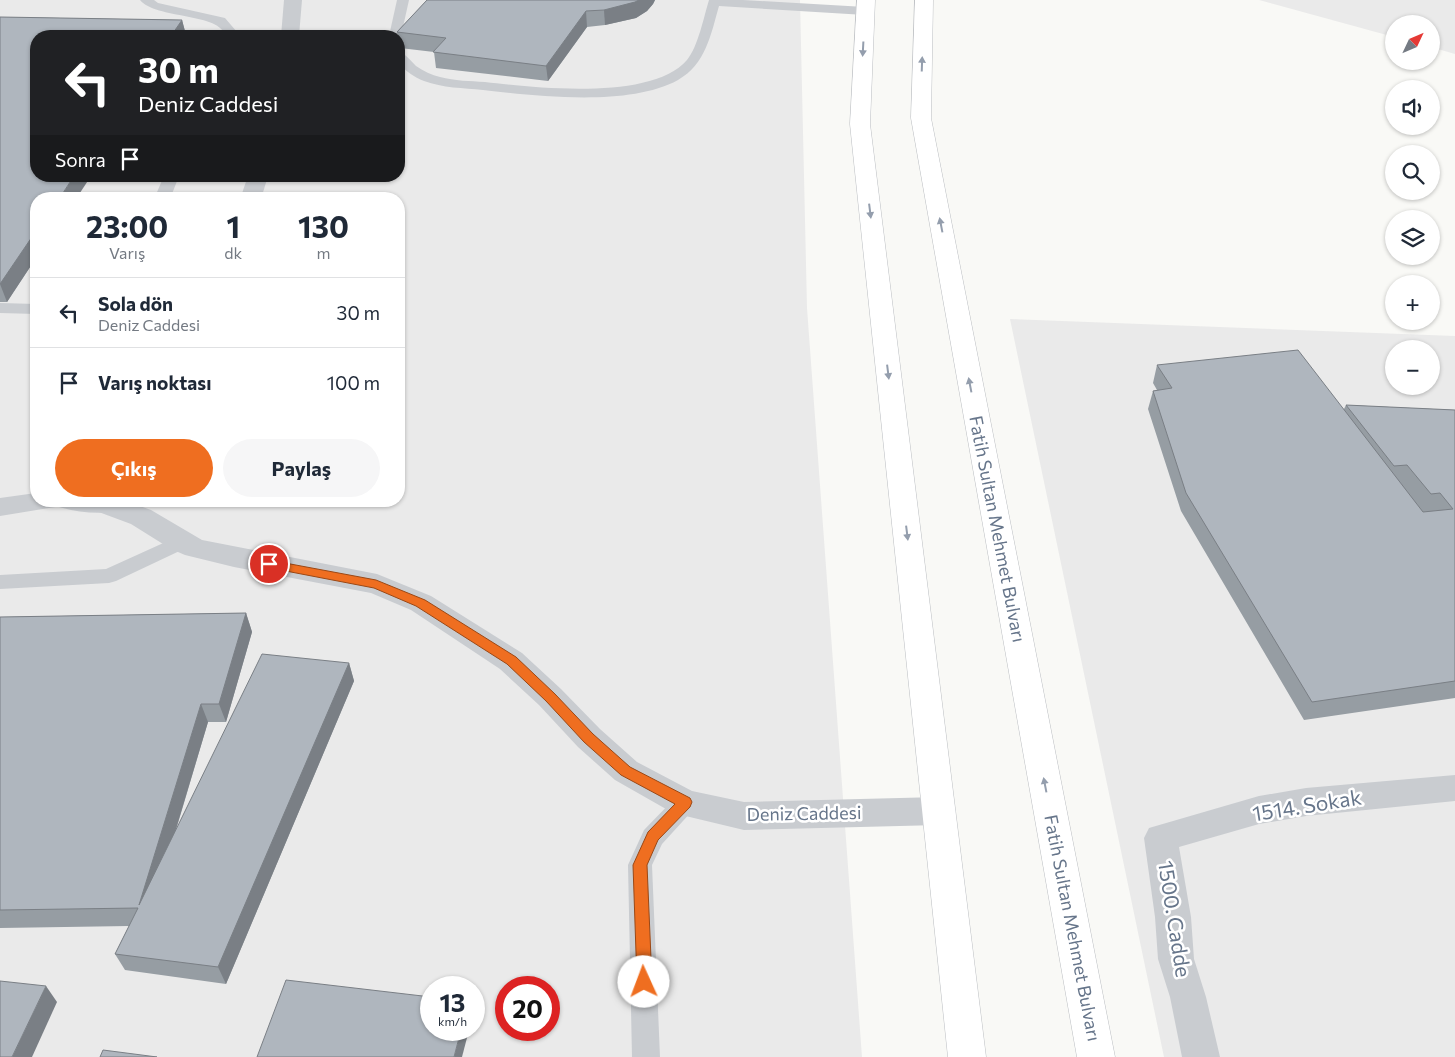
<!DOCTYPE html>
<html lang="tr">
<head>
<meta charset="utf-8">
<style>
	body { margin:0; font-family:Commissioner,sans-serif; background:#f6f6f7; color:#1f2937; height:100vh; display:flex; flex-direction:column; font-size:19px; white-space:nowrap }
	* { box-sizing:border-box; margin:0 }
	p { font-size:16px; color:#747a83 }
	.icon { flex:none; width:28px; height:28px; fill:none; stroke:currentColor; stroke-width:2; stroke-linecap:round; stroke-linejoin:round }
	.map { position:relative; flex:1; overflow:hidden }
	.details { position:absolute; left:30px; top:192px; width:375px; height:315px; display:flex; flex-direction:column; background:#fff; border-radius:20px; box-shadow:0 1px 4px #0004 }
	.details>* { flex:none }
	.banner { position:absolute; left:30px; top:30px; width:375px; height:152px; border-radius:20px; box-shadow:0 1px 4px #0004; background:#202124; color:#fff; overflow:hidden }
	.needle { width:32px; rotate:46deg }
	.tools { position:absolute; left:1385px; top:15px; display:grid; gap:10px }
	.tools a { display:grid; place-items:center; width:55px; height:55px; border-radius:50%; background:#fff; box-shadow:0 1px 4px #0004; font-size:25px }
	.speed { position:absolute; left:420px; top:976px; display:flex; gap:10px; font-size:25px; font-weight:700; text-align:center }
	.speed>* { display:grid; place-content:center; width:65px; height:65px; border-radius:50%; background:#fff; box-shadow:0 1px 4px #0004; line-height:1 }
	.speed small { font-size:12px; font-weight:400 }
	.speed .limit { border:8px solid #d22; background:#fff; color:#111 }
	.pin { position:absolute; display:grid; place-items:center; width:42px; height:42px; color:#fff; margin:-21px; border:2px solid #fff; border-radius:50%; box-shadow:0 1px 5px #0007 }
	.me { position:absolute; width:55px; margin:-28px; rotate:358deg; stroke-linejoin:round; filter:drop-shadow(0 0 4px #0008) }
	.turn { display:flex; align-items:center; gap:18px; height:105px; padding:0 25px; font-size:22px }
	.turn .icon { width:65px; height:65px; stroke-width:2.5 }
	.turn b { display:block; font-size:35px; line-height:42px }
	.then { display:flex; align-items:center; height:48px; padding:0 25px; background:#0003; gap:10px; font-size:19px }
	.eta { display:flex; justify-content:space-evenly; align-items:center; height:85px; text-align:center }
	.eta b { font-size:30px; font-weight:700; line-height:35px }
	.button { display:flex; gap:10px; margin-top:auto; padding:10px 25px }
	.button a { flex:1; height:58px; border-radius:30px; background:#ef6e20; color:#fff; font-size:20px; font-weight:700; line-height:58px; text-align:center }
	.button a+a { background:#f6f6f7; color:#1f2937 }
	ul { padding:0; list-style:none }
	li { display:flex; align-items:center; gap:15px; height:70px; padding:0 25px; border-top:1px solid #e0e1e3 }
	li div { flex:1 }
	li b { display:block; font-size:19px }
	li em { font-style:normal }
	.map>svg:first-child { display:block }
	.built { fill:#eaeaea; fill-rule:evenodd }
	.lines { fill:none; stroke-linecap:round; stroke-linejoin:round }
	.trunk-casing { stroke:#bbbec2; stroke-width:1 }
	.service { fill:#c9ccd0; fill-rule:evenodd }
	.minor { fill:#c9ccd0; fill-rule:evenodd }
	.tertiary { fill:#c9ccd0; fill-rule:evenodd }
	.trunk { fill:#fff; fill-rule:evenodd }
	.wall { fill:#969da3 }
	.shaded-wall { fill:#7a7f85 }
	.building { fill:#afb6be; stroke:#7a7f85 }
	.oneway { fill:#949ead }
	.route { fill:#ef6e20; stroke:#9b4815 }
	.labels { text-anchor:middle; stroke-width:5; stroke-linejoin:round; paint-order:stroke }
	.street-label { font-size:18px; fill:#66758a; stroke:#fff }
	.near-street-label { font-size:21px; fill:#66758a; stroke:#fff }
</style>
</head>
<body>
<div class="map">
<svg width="1455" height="1057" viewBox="0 0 1455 1057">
	<rect width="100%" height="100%" fill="#f9f9f6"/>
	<g class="built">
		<path d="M0,0h800l7,308 55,749h-862zM36,36h363v140h-363zM36,199h363v302h-363zM431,988h43v42h-43zM506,988h43v42h-43z"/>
		<path d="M1259,0h196v54l-24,-7v-23h-37v13z"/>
		<path d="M1010,319l445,17v721h-291zM1394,349h37v37h-37z"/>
	</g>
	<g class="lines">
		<defs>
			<g id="trunk">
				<path d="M857,0h18l-5,124 116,933h-38l-98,-933z"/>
				<path d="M915,0h18l-2,118 184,939h-38l-166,-939z"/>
			</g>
		</defs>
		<use href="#trunk" class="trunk-casing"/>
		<g class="service">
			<path d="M140,0h14l4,3 67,15 12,14v4h-12c-3,-23 -70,-17 -85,-36z"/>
			<path d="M397,0h12l-8,36 -2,3v-3h-10z"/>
			<path d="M709,0h34l122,7 6,4 -6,4 -146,-9c-8,28 -13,58 -41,74 -49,27 -140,16 -195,10 -20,-2 -40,-2 -59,-9 -10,-4 -18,-10 -25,-17v-12c7,2 12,9 17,14 7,5 16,9 24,11 15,4 30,4 45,5 50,6 167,19 202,-22 11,-13 17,-44 22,-60z"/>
			<path d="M164,176h15l-9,23h-16z"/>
			<path d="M0,303l36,1v10l-36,-1z"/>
			<path d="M181,535l7,2 3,5 -3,5 -72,34 -7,2 -109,6v-14l106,-6z"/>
			<path d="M685,793l8,3 4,7 -4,7 -31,34 -10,21 8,192h-28l-4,-192 16,-35 33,-34z"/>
		</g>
		<g class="minor">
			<path d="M36,493v8h82l2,3 -4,7c-17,4 -40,1 -57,-4l-2,-4 -2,4 -55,9v-18z"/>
			<path d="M1455,775v26l-149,15 -47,8 -80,23 12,70 3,42 12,38 14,60h-38l-12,-60 -12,-38 -3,-42 -11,-79 5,-10 110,-32 47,-8z"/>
		</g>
		<g class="tertiary">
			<path d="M284,0h18l-3,36h-18z"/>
			<path d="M248,176h20l-7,23h-21z"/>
			<path d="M93,501h33l25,9 51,30 175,34 54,22 91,57 39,36 39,40 37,33 55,29 52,11 195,-5 12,4 5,10 -5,10 -12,4 -195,5 -71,-17 -58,-33 -37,-33 -39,-42 -39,-36 -89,-59 -40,-17 -137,-26 -49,-12 -14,-6 -40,-25 -35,-13 -4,-7z"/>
		</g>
		<use href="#trunk" class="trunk"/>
	</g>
	<g class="wall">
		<path d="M427,0h228l-2,4 -6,7 -11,7 -31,7 -18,2 -39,54 -112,-13 -2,-16 -34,-4 -1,-12h-1l-1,-4z"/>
		<path d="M0,17l182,3 4,15v1h-150v222l-29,44h-7z"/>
		<path d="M1157,365l187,44 2,-4 109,5v288l-151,22 -123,-209 -33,-102 5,-18 4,-1 -4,-7z"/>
		<path d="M246,613l6,19 -26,90h-18l-32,108 173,-167 5,18 -128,303 -101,-14 -10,-16 14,-28 -129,2v-311z"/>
	</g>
	<g class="shaded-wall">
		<path d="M639,0h16l-2,4 -6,7 -11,7 -31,7 -1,-15z"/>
		<path d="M586,11l1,16 -39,54 -2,-15z"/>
		<path d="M182,20l4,15v1h-15z"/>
		<path d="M74,176h17l-15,23h-17z"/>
		<path d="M36,231v27l-29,44 -7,-18z"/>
		<path d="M246,613l6,19 -26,90 -7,-18z"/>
		<path d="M349,663l5,18 -128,303 -8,-17z"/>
		<path d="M201,704l7,18 -60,200 -9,-17z"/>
		<path d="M46,986l11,16 -25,55h-20z"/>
		<path d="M461,1030h8l-7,27h-8z"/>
	</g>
	<g class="building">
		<path d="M427,0h212l-4,2 -31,8 -18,1 -40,55 -113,-14 13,-14 -49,-6z"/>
		<path d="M0,17l182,3 -11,16h-135v140h38l-15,23h-23v32l-36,53z"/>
		<path d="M1298,350l125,162 30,-3 -13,-16 -9,1 -24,-29 -13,1 -48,-61 109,5v271l-143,21 -126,-209 -33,-102 19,-3 -15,-23z"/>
		<path d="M246,613l-27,91h-18l-62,201 123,-251 87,9 -131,304 -103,-13 23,-46 -138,2v-293z"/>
		<path d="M286,980l145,17v33h30l-7,27h-197z"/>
		<path d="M0,981l46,5 -34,71h-12z"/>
		<path d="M103,1050l54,7h-57z"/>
	</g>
	<defs><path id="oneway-solid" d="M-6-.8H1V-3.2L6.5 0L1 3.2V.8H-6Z" transform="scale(1.25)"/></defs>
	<g class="oneway">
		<use href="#oneway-solid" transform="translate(863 49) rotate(93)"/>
		<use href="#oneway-solid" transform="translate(922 64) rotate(-88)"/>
		<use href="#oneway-solid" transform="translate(870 211) rotate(83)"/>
		<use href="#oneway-solid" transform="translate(941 225) rotate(-101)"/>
		<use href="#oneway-solid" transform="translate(888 372) rotate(83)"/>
		<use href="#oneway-solid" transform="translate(970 385) rotate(-101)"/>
		<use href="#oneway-solid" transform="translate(907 533) rotate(83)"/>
		<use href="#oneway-solid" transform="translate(1045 785) rotate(-101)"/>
	</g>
	<path class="route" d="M269,560l107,20 49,20 91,57 39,37 38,40 37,33 60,31 2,4 -2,5 -32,33 -11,25 5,117 -2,5 -6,2 -5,-2 -2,-5 -4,-117 15,-33 27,-28 -54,-29 -37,-33 -38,-41 -39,-37 -91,-58 -42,-18 -109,-21 -2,-3 2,-3z"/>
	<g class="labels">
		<g class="street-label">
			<text transform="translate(997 529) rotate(79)" y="6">Fatih Sultan Mehmet Bulvarı</text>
			<text transform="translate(804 814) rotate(-1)" y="6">Deniz Caddesi</text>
			<text transform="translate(1072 928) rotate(79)" y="6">Fatih Sultan Mehmet Bulvarı</text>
		</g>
		<g class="near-street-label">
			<text transform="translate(1307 806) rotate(-9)" y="7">1514. Sokak</text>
			<text transform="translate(1174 919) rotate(81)" y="7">1500. Cadde</text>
		</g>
	</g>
</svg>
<div class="tools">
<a><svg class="needle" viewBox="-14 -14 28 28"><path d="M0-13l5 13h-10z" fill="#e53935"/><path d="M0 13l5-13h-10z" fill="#747a83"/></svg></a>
<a><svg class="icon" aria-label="sound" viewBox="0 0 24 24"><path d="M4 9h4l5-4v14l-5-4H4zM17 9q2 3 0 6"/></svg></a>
<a><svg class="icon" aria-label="search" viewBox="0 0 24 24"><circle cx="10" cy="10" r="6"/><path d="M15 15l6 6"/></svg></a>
<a><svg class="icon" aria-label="layers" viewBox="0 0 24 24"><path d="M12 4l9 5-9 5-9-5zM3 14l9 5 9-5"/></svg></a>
<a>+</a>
<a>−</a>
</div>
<div class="speed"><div>13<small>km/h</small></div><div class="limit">20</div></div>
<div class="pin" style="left:269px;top:564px;background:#d93025"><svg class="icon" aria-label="arrive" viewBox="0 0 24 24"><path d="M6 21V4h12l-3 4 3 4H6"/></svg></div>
<svg class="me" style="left:644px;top:982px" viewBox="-20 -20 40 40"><circle r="19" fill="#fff"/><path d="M0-13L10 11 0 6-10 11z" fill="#ef6e20"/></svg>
<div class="banner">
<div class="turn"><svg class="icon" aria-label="left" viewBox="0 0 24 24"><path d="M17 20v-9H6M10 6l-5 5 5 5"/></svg><div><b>30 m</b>Deniz Caddesi</div></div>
<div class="then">Sonra<svg class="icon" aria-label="arrive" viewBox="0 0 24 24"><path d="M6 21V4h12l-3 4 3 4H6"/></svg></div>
</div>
<section class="details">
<div class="eta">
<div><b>23:00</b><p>Varış</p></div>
<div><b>1</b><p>dk</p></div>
<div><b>130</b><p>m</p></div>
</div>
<ul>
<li><svg class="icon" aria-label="left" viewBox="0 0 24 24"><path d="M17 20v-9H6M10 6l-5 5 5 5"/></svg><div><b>Sola dön</b><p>Deniz Caddesi</p></div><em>30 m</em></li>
<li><svg class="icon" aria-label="arrive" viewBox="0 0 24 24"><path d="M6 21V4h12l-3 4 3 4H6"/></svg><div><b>Varış noktası</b></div><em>100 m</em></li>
</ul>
<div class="button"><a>Çıkış</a><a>Paylaş</a></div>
</section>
</div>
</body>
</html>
